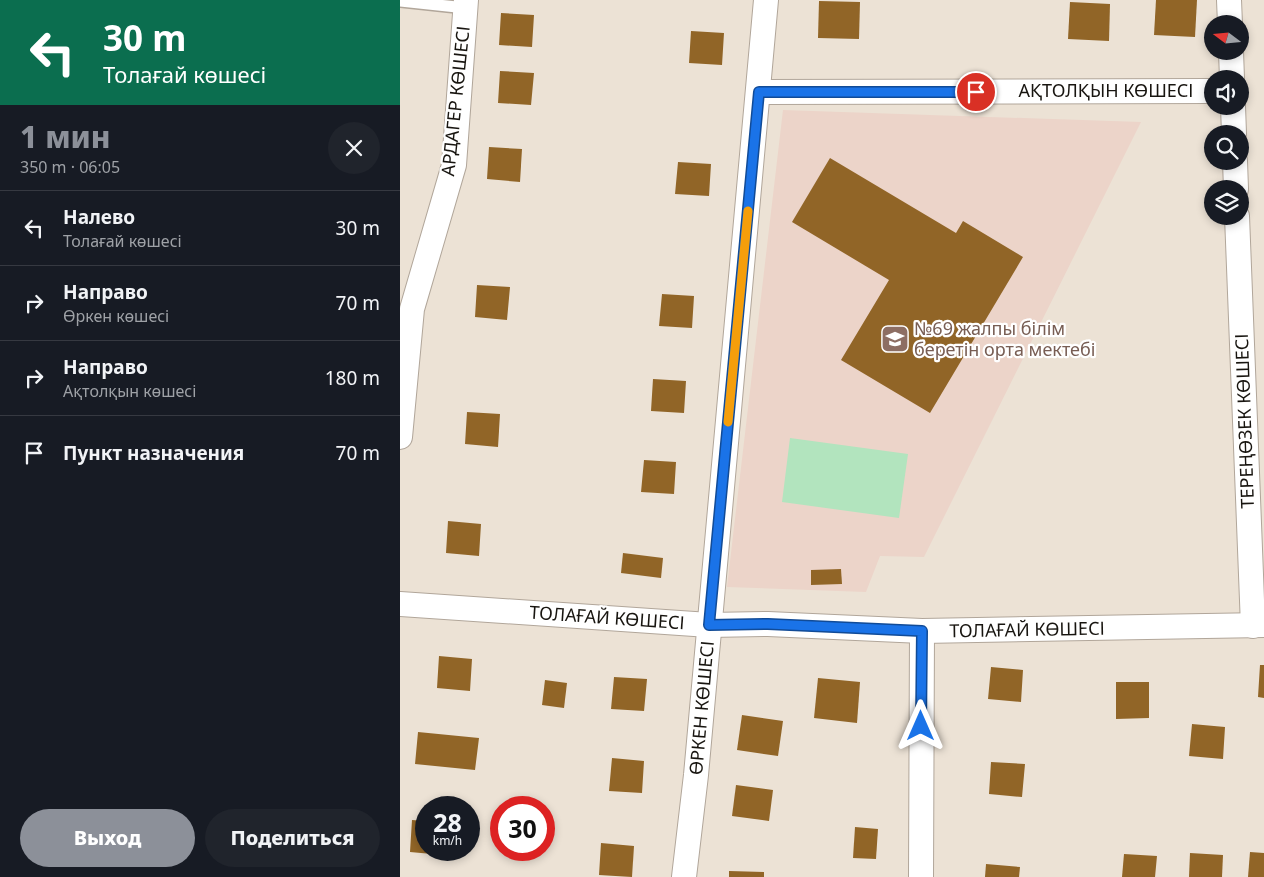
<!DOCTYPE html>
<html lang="ru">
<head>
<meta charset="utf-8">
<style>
	body { margin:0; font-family:"Noto Sans",sans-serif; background:#20242c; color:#f1f3f6; height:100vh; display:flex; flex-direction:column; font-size:19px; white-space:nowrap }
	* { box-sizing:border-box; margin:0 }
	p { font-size:16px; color:#9ea1a6 }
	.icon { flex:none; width:28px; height:28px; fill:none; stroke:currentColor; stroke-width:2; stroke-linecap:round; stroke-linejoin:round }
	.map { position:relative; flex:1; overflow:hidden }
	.side { display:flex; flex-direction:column; background:#171b24; width:400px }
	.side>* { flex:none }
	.banner { background:#0b6e4f; color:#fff; overflow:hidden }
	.needle { width:32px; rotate:286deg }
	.controls { position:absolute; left:804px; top:15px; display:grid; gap:10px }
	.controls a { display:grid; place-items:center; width:45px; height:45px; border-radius:50%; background:#171b24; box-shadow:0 2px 8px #0003; font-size:25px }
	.speed { position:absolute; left:15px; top:796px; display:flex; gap:10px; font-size:25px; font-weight:700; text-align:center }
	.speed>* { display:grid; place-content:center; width:65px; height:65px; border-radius:50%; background:#171b24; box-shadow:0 2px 8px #0003; line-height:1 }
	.speed small { font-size:12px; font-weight:400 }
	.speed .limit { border:8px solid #d22; background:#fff; color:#111 }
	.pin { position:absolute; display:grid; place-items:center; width:42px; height:42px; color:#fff; margin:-21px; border:2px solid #fff; border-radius:50%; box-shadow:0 1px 5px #0007 }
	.me { position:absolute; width:55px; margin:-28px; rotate:0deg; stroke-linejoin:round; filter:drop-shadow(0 0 4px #0008) }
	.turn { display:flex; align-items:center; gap:18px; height:105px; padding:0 20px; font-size:22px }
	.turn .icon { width:65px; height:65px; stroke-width:2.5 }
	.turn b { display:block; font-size:35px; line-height:42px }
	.round { display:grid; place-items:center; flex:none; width:52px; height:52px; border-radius:26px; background:#20242c }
	.head { display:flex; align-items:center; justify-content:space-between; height:85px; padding:0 20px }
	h1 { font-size:30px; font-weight:800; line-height:38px; color:#8c9099 }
	.button { display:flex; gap:10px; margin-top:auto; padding:10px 20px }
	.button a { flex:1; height:58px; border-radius:30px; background:#8c9099; color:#fff; font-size:20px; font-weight:800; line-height:58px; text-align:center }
	.button a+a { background:#20242c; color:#f1f3f6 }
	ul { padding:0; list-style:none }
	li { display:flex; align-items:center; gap:15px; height:75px; padding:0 20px; border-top:1px solid #363941 }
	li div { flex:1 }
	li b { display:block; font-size:19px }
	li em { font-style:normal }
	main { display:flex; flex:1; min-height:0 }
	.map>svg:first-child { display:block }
	.education { fill:#ecd4c9 }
	.green { fill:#b2e4be }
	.building { fill:#916527 }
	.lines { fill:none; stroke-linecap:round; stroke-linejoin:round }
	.lane-casing { stroke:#b1a69a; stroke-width:14 }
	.street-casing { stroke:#b1a69a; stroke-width:26 }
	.lane { stroke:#fff; stroke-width:11 }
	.street { stroke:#fff; stroke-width:24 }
	.route-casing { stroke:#114b97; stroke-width:12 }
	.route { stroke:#1a73e8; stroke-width:9 }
	.slow { stroke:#f59e0b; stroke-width:9 }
	.labels { text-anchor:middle; stroke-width:4.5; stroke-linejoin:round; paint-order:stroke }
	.street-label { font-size:18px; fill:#181510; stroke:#fff }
	.education-label { font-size:18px; fill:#785e54; stroke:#fff; text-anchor:start }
</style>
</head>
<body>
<main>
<section class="side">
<div class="banner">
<div class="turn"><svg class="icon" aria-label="left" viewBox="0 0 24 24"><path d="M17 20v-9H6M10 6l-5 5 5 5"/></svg><div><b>30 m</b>Толағай көшесі</div></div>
</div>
<div class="head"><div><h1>1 мин</h1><p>350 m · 06:05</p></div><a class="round"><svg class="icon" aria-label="close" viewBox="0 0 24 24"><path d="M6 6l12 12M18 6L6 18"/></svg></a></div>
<ul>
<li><svg class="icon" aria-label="left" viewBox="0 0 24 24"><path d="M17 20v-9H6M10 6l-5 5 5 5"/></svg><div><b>Налево</b><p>Толағай көшесі</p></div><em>30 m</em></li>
<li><svg class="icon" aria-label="right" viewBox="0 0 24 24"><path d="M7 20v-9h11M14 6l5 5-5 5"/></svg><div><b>Направо</b><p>Өркен көшесі</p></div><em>70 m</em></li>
<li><svg class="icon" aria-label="right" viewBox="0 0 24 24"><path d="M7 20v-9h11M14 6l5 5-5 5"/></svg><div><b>Направо</b><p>Ақтолқын көшесі</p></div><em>180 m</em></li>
<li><svg class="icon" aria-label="arrive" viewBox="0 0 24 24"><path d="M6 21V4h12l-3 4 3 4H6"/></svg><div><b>Пункт назначения</b></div><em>70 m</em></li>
</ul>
<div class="button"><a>Выход</a><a>Поделиться</a></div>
</section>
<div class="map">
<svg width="864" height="877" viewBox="0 0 864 877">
	<rect width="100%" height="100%" fill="#ece2d5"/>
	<path class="education" d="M383,110l358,12 -217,435 -44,-1 -14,36 -139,-5z"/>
	<path class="green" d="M390,438l118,16 -9,64 -117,-16z"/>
	<g class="building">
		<path d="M756,0h41l-2,37 -41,-2z"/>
		<path d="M419,1l41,1 -1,37 -41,-1z"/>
		<path d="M670,2l40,2 -1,37 -41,-2z"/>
		<path d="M101,13l33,2 -2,32 -33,-2z"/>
		<path d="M291,31l33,2 -2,32 -33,-2z"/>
		<path d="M100,71l34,2 -3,32 -33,-2z"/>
		<path d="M89,147l33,2 -2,33 -33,-3z"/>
		<path d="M430,158l126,75 7,-12 60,36 -93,156 -89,-53 48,-80 -97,-58z"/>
		<path d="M278,162l33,2 -2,32 -34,-2z"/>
		<path d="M77,285l33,2 -3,33 -32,-3z"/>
		<path d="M262,294l32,2 -2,32 -33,-2z"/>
		<path d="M253,379l33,2 -2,32 -33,-2z"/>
		<path d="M67,412l33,2 -2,33 -33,-3z"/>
		<path d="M244,460l32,2 -2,32 -33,-2z"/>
		<path d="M48,521l33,3 -2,32 -33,-3z"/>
		<path d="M223,553l40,5 -2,20 -40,-5z"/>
		<path d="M441,569l1,15 -31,1v-15z"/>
		<path d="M39,656l33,3 -2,32 -33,-3z"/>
		<path d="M860,665h4v33l-6,-1z"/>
		<path d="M591,667l32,3 -2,32 -33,-3z"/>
		<path d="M214,677l33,2 -3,32 -33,-2z"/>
		<path d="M418,678l42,4 -3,41 -43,-5z"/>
		<path d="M145,680l22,3 -3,25 -22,-3z"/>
		<path d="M716,682h33v36l-33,1z"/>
		<path d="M342,715l41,6 -5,35 -41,-6z"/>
		<path d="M792,724l33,3 -2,32 -34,-3z"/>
		<path d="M18,732l61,6 -4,32 -60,-6z"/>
		<path d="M212,758l32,3 -2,32 -33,-2z"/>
		<path d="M591,762l34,2 -3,33 -33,-3z"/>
		<path d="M336,785l37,5 -4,31 -37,-5z"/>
		<path d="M12,820l14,1v29h17v5l-33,-3z"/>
		<path d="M455,827l23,2 -2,30 -23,-1z"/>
		<path d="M201,843l33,3 -2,31 -33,-2z"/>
		<path d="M850,852l14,1v24h-16z"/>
		<path d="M790,853l33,2 -1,22h-33z"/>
		<path d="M724,854l33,2 -2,21h-33z"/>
		<path d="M586,864l34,3 -1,10h-34z"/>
		<path d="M329,871l35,1v5h-35z"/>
	</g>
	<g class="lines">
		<defs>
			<path id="lane" d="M0,1l66,7"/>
			<g id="street">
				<path d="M829,0l1,24"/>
				<path d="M831,51l1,28"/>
				<path d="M359,92l453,-1"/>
				<path d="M833,106l1,28"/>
				<path d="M835,161l1,28"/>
				<path d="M837,216l16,410"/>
				<path d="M0,437l12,-128 42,-144 12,-165"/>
				<path d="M0,604l309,21 59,-1 154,7 342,-6"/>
				<path d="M284,877l12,-102 70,-775"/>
				<path d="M521,877l1,-246"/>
			</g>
		</defs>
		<use href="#lane" class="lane-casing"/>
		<use href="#street" class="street-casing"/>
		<use href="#lane" class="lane"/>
		<use href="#street" class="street"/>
	</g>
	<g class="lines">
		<defs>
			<path id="route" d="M521,726l1,-95 -154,-7 -59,1 50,-533h217"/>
		</defs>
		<use href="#route" class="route-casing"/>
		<use href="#route" class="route"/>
		<path class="slow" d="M328,422l20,-211"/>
	</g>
	<defs>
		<symbol id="school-square" viewBox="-11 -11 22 22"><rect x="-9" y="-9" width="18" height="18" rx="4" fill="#8d6e63" stroke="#fff"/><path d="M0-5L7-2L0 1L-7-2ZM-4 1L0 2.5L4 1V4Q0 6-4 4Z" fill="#fff"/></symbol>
	</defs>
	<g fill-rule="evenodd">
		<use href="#school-square" x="479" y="323" width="32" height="32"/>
	</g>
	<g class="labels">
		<g class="street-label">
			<text x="706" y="97">АҚТОЛҚЫН КӨШЕСІ</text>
			<text transform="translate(56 101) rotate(-84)" y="6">АРДАГЕР КӨШЕСІ</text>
			<text transform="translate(845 421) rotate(-92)" y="6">ТЕРЕҢӨЗЕК КӨШЕСІ</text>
			<text transform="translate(207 618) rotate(4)" y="6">ТОЛАҒАЙ КӨШЕСІ</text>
			<text transform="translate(627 630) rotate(-1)" y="6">ТОЛАҒАЙ КӨШЕСІ</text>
			<text transform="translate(302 708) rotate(-85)" y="6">ӨРКЕН КӨШЕСІ</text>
		</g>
		<g class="education-label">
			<text x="514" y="335">№69 жалпы білім<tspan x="514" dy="21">беретін орта мектебі</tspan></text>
		</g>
	</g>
</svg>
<div class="controls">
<a><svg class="needle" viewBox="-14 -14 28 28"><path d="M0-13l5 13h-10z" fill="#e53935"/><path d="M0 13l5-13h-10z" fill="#9ea1a6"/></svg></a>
<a><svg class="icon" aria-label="sound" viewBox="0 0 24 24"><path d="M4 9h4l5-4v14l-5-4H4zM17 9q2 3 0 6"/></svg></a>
<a><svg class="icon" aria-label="search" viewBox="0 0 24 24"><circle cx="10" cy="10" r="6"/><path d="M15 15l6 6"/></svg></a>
<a><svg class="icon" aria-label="layers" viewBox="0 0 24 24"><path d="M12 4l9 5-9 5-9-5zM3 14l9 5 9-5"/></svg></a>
</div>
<div class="speed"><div>28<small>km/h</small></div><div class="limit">30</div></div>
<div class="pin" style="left:576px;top:92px;background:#d93025"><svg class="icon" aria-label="arrive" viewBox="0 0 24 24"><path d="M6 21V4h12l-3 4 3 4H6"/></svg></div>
<svg class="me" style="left:521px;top:726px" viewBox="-20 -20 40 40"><path d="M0-17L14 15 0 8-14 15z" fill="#1a73e8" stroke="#fff" stroke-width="4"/></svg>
</div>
</main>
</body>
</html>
